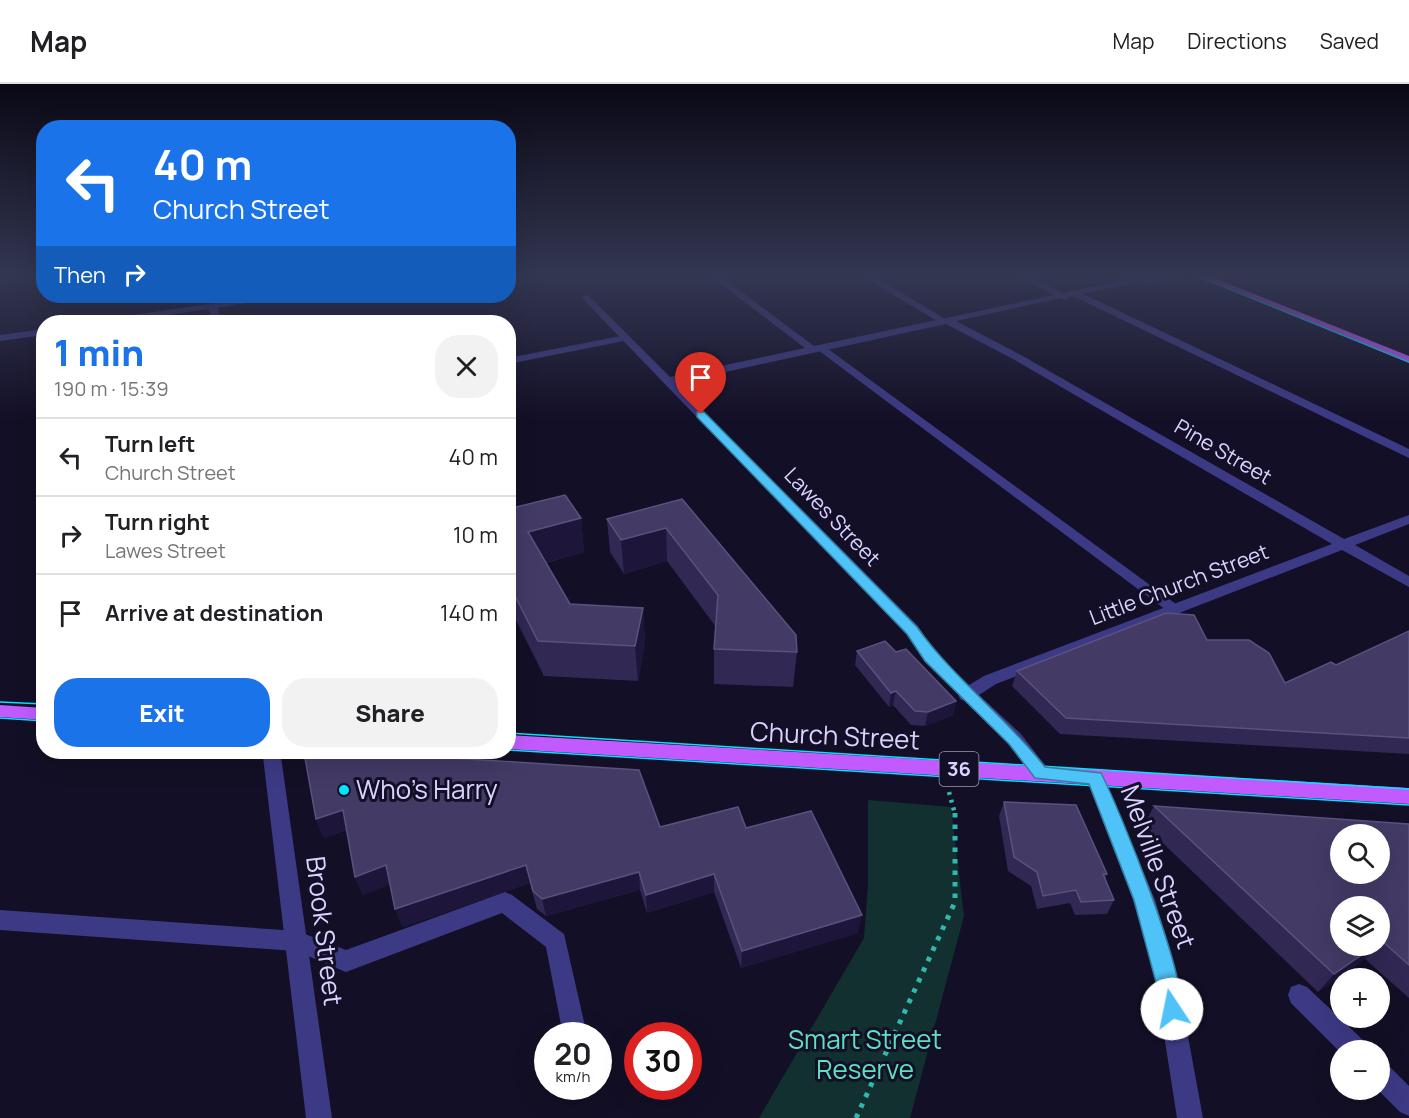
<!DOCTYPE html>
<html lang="en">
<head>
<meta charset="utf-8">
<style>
	body { margin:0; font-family:Manrope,sans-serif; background:#f2f2f2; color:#202124; height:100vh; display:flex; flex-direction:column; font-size:22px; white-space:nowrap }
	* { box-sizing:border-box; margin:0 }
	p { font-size:20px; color:#757577 }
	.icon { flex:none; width:33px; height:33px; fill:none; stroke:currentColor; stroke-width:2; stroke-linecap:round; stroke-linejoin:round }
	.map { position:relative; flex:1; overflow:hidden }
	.details { position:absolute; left:36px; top:231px; width:480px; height:444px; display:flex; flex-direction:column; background:#fff; border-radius:24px; box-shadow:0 6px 24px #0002 }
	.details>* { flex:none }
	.banner { position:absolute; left:36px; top:36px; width:480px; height:183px; border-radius:24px; box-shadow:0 6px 24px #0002; background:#1a73e8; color:#fff; overflow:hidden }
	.controls { position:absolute; left:1330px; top:740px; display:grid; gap:12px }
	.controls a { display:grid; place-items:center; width:60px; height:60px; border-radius:50%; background:#fff; box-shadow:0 6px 24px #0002; font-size:30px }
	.speed { position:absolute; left:534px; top:938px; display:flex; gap:12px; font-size:30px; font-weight:700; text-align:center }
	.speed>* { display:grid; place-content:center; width:78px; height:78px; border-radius:50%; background:#fff; box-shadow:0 6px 24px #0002; line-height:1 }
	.speed small { font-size:15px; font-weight:400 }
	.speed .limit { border:9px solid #d22; background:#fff; color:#111 }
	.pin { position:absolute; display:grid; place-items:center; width:51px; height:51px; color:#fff; margin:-62px -26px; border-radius:50% 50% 50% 0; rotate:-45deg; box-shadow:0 0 6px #0007 }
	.pin .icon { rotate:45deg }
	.me { position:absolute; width:66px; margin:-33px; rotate:349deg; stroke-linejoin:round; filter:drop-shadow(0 0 4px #0008) }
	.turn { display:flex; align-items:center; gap:21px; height:126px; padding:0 18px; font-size:27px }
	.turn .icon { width:78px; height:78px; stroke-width:2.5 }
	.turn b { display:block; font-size:42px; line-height:51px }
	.then { display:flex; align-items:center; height:57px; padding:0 18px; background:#0003; gap:12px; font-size:22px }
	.round { display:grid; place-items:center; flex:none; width:63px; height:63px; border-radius:24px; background:#f2f2f2 }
	.headline { display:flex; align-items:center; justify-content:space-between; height:102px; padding:0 18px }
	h1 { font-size:36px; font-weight:800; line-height:45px; color:#1a73e8 }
	.primary-button { display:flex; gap:12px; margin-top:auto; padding:12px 18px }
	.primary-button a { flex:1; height:69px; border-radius:24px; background:#1a73e8; color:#fff; font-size:24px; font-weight:800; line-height:69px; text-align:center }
	.primary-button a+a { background:#f2f2f2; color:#202124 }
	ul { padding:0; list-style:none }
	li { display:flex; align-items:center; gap:18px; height:78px; padding:0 18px; border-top:2px solid #e0e0e0 }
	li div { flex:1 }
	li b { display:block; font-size:22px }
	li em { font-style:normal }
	header { display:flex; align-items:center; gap:36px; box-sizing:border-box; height:84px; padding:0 30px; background:#fff; border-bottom:2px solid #e0e0e0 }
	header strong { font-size:28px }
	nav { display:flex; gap:33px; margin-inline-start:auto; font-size:21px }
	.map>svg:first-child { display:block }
	.green { fill:#12302f }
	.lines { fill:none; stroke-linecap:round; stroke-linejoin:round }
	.path-far1 { stroke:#2fb8b0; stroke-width:4.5; stroke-dasharray:3 5; stroke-linecap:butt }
	.path { stroke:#2fb8b0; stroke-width:5; stroke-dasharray:4.5 7; stroke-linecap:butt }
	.lane { fill:#3d3a85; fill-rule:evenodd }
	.street { fill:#3d3a85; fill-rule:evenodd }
	.primary { fill:#c25bff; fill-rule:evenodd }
	.tram { stroke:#00e5ff; stroke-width:1.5 }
	.wall { fill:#312854; fill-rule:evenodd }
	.shaded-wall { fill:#1d163a }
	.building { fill:#433a66; stroke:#5a527e; stroke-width:1.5; fill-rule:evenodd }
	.route { fill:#4fc3f7; stroke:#337fa1; stroke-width:1.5 }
	.poi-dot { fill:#00e5ff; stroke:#130f26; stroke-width:2 }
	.labels { text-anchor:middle; stroke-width:6; stroke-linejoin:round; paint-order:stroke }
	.shield { fill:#130f26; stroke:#9e99be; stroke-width:1.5 }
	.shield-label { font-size:20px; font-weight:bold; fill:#d9d4ff }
	.street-label { font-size:21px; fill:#d9d4ff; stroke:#130f26 }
	.near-street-label { font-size:26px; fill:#d9d4ff; stroke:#130f26 }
	.near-poi-label { font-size:26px; fill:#d9d4ff; stroke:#130f26; text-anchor:start }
	.near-park-label { font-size:26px; fill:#5fe0c0; stroke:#130f26 }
</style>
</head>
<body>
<header>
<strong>Map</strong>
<nav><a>Map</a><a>Directions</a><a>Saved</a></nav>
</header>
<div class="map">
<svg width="1409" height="1034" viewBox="0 0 1409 1034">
	<rect width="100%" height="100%" fill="#130f26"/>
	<path class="green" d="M868,716l83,7 13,109 -54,202h-151l105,-180 4,-53z"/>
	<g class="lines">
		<path class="path-far1" d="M949,708l6,22"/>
		<path class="path" d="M856,1034l99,-216v-89"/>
		<g class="lane">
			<path d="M861,191h11l78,47 -8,2z"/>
			<path d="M1073,208h6l330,157v9l-336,-162z"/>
			<path d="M626,251l5,3 -2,2 -121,24v-6z"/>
			<path d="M818,262h6l356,261 3,3 -3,3h-10l-352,-263z"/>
			<path d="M505,808l7,3 52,39 23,101h-24l-17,-88 -44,-34 -156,59 -50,-21 -296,-21v-20l297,21 49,19z"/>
			<path d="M1299,900l8,3 57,54 3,9h-26v3l-50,-50 -3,-8 3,-8z"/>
			<path d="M1380,979l9,3 20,20v30l-9,-4 -23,-23h3z"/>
		</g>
		<g class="street">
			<path d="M709,191h10l95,71 240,-51 -38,-20h11l36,18 81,-18h17l-10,4 35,-4 -38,10 -4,-3 3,-2 -78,17 -4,3 -4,-2 -105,23 65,34 323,184 65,-24v9l-54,21 54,31v11l-67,-37 -346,134 -17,11 42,39 27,35 2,5 -2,5 -7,2 -7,-2 -25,-35 -44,-43 -5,-2 -2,-5 -34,-33 -18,-27 -325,-337 7,-2 82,82 135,-29zM946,240l67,35 319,185 -348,132 -15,9 -33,-32 -18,-27 -243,-243z"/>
			<path d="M266,212h19l-67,12 2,14h-8l-3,-13 -89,13h-21l5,-3z"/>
			<path d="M44,245v6l-44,6v-6z"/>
			<path d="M265,668h18l-2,5 51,361h-26l-43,-361z"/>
			<path d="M1095,686l7,2 2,5 51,123 21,71 27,147h-26l-23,-147 -21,-71 -47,-123 2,-5z"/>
		</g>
		<g class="primary">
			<path d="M1195,191h12l202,81v7z"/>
			<path d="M0,621l44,3v12l-44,-3z"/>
			<path d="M508,651l901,53v16l-901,-55z"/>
		</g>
		<g class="tram">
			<path d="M1194,191l215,87"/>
			<path d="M0,618l44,2"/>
			<path d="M0,634l44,3"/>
			<path d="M508,649l901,56"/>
			<path d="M508,666l901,55"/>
		</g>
	</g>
	<g class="wall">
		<path d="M682,415l115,153 -4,35 -79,-3v-35l2,-22 -49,-66 -43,13 -14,-22 -3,-33z"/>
		<path d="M508,425l73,9 3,34 -38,11 24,41 73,4 2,35 -7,38 -94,-5 -36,-72z"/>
		<path d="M1409,547v123l-349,-20 -48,-48 5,-15 190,-31 78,43 51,-18z"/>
		<path d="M857,567l39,1 60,49 -3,14 -28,11 -14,-1 -18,-20 -4,2 -34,-42z"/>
		<path d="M1004,718l103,72 -2,5 9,21 -7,14 -32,1 -5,-12 -33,6 -6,-23 -23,-15 -9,-55z"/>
		<path d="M1154,722l255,18v174l-44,-39 -47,33 -174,-167zM1380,822v39h-39z"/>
		<path d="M316,735l344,8 86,1 112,105 -117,35 -27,-76 -67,21 -7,-23 -94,26 -9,-7 -7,-26 -127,44 -8,-18 -5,-25 -27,11 -8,-18 -8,-47 -23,8z"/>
	</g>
	<g class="shaded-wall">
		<path d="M581,434l3,34 -51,14 -5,-34z"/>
		<path d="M666,444l1,33 -43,13 -3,-34z"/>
		<path d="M643,524l2,35 -7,38 -3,-35z"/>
		<path d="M896,607l-3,14 -4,2 2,-14z"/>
		<path d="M956,617l-3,14 -28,11 3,-14z"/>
		<path d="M343,726l8,18 -27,10 -8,-19z"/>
		<path d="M386,781l7,18 -30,12 -8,-18z"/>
		<path d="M526,781l4,18 -127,44 -8,-18z"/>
		<path d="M639,788l1,18 -94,26 -4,-17z"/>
		<path d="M714,790v18l-67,21 -1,-18z"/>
		<path d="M862,831l-4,18 -117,35 1,-17z"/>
		<path d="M1376,861h2l-13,14 -47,33 16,-18z"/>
	</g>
	<g class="building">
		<path d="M565,411l16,23 -53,14 42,72 73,4 -8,38 -97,-5 -30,-59v-73z"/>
		<path d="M682,415l114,136 1,17 -83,-3 4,-54 -52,-67 -45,12 -14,-21z"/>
		<path d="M1166,529l28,2 13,25h42l20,13 16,30 46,-21 5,3 73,-34v107l-343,-20 -49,-47z"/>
		<path d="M885,557l11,11 10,-3 50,52 -28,11 -13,-1 -19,-20 -5,2 -34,-42z"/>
		<path d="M327,668h33l279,18 21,57 78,-20 8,21 65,-17 51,104 -120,36 -28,-77 -68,21 -7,-23 -97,27 -9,-8 -7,-26 -131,44 -9,-44 -31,12 -12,-67 -27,9 -11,-61z"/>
		<path d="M1004,718l72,3 31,69h-4l11,26 -33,2 -5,-12 -33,6 -6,-24 -23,-15z"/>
		<path d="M1154,722l255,18v141l-27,-24 -2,1v-36h-39v39h35l-42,29zM1341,750h39v39h-39z"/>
	</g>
	<linearGradient id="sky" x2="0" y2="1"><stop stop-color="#0a0815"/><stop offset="0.57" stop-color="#333752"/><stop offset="1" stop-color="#333752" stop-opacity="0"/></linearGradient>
	<rect width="1409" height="336" fill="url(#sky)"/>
	<path class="route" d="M697,328h7l213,215c37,52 89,90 128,140l56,6c18,35 91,213 79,243l-8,3 -7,-3 -31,-116 -45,-116 -54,-6 -26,-34 -84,-83 -18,-27 -210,-217z"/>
	<circle class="poi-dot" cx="344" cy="706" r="6"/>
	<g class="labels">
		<rect class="shield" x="939.5" y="668" width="39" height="34" rx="4.5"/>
		<g class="shield-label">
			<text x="959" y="692">36</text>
		</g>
		<g class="street-label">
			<text transform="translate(1223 368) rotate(30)" y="7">Pine Street</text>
			<text transform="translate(832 433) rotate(46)" y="7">Lawes Street</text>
			<text transform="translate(1179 501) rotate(-21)" y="7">Little Church Street</text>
		</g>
		<g class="near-street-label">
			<text transform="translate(835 652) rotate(3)" y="9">Church Street</text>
			<text transform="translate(1158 783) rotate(70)" y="9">Melville Street</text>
			<text transform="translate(324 847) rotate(83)" y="9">Brook Street</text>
		</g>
		<g class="near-poi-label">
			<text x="356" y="715">Who's Harry</text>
		</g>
		<g class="near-park-label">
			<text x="865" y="965">Smart Street<tspan x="865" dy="30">Reserve</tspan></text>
		</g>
	</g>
</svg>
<div class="controls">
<a><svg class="icon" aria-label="search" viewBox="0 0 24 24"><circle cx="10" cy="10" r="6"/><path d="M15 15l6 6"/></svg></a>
<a><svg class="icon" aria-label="layers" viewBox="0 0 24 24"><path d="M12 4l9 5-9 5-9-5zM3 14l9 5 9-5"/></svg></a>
<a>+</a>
<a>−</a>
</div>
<div class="speed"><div>20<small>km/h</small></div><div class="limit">30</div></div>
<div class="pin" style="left:701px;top:330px;background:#d93025"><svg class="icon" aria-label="arrive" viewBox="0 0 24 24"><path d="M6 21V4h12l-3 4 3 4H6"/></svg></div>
<svg class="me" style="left:1172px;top:925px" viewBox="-20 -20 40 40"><circle r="19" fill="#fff"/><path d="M0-13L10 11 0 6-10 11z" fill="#4fc3f7"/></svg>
<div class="banner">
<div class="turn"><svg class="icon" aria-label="left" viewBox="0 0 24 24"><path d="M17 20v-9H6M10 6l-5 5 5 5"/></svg><div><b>40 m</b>Church Street</div></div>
<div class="then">Then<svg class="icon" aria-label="right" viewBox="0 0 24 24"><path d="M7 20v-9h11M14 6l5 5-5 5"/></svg></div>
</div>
<section class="details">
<div class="headline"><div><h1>1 min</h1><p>190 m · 15:39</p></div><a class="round"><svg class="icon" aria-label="close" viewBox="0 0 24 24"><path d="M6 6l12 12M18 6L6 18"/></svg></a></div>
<ul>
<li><svg class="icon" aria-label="left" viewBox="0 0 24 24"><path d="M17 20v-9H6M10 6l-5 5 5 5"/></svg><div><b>Turn left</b><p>Church Street</p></div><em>40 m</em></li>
<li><svg class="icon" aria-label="right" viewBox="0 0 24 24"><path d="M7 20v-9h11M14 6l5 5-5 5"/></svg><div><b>Turn right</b><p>Lawes Street</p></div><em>10 m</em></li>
<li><svg class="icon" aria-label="arrive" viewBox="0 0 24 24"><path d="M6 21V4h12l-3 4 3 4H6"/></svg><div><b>Arrive at destination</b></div><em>140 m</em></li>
</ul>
<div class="primary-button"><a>Exit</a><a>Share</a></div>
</section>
</div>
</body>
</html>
